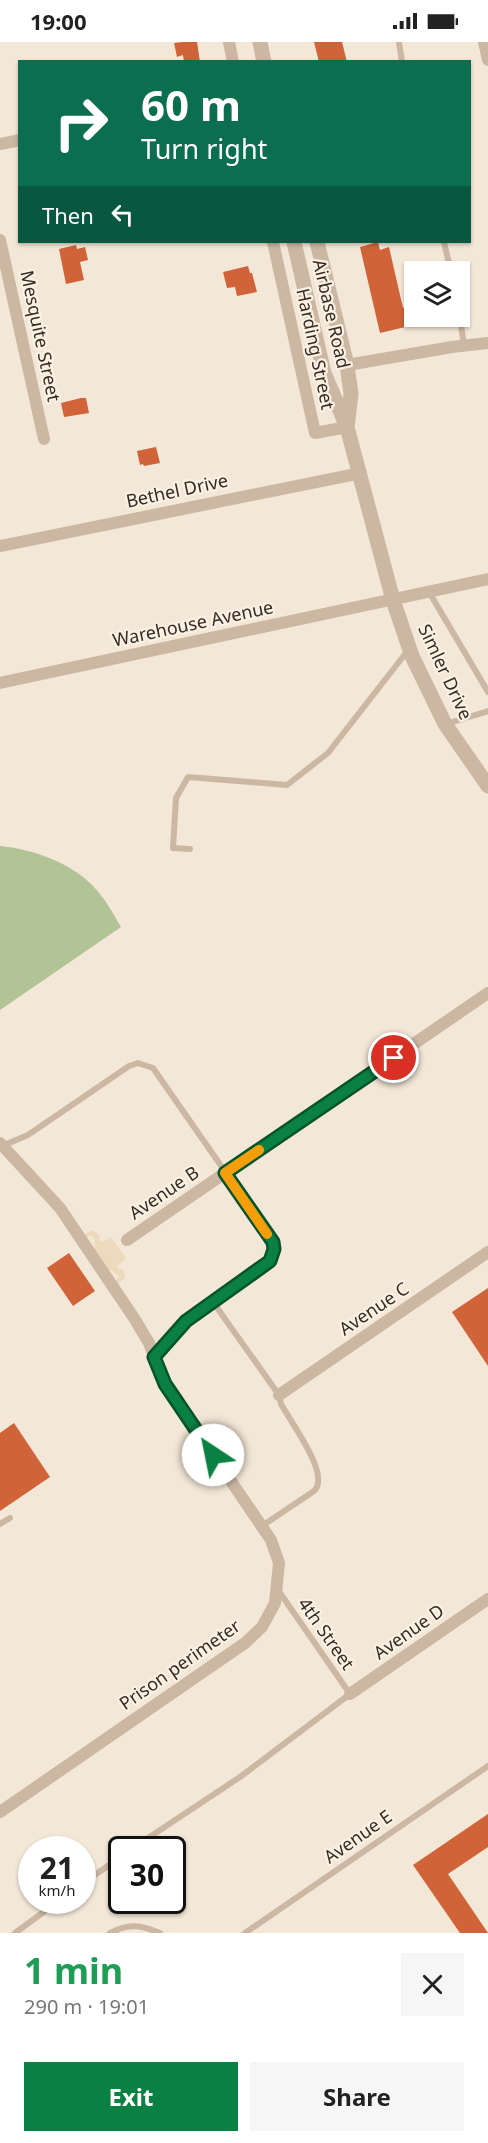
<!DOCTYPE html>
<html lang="en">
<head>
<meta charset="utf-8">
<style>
	body { margin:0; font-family:"Noto Sans",sans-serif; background:#f6f6f6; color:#222; height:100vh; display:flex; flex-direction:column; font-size:22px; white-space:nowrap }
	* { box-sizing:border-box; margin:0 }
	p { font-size:20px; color:#767676 }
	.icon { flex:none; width:33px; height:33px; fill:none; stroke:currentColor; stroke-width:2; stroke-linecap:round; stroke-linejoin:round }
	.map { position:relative; height:1891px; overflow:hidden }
	.sheet { display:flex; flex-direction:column; background:#fff; flex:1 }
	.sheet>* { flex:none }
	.banner { position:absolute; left:18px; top:18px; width:453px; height:183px; border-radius:0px; box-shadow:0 2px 4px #0004; background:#0b6e4f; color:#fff; overflow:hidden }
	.fabs { position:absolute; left:404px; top:219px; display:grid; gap:12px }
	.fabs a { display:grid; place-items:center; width:66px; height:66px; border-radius:0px; background:#fff; box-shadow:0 2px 4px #0004; font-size:30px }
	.speed { position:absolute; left:18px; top:1794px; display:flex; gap:12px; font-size:30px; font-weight:700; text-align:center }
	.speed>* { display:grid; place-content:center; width:78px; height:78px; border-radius:50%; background:#fff; box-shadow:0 2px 4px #0004; line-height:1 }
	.speed small { font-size:15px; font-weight:400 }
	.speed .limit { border:3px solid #111; border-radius:9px; background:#fff; color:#111 }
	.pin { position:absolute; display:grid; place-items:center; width:51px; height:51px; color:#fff; margin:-26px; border:3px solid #fff; border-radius:50%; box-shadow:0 2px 6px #0007 }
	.me { position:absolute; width:66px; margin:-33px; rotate:326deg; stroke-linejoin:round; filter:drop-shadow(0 0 4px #0008) }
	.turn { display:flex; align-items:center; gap:21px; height:126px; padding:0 24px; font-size:27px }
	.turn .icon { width:78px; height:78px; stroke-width:2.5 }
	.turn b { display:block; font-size:42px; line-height:51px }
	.then { display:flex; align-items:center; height:57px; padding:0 24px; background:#0003; gap:12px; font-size:22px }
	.round { display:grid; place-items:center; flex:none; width:63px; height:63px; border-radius:0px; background:#f6f6f6 }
	.headline { display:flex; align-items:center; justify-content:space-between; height:102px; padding:0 24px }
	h1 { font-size:36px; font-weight:700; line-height:45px; color:#1e9e55 }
	.button { display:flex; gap:12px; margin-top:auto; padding:12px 24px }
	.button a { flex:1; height:69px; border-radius:0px; background:#0b8043; color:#fff; font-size:24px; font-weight:700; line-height:69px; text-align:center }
	.button a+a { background:#f6f6f6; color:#222 }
	.status { display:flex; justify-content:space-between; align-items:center; height:42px; padding:0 30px; background:#fff; direction:ltr }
	.status svg { height:16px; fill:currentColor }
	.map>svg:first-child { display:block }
	.green { fill:#b2c396 }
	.plaza { fill:#edd9bc }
	.building { fill:#d06337 }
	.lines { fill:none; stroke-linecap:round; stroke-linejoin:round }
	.service { stroke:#ccb7a2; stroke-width:6 }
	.minor { stroke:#ccb7a2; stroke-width:12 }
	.tertiary { stroke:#ccb7a2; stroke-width:15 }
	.route-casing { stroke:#07532c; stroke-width:15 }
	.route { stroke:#0b8043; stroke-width:10 }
	.slow { stroke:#f59e0b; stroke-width:10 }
	.labels { text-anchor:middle; stroke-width:4.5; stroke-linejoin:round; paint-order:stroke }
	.street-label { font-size:18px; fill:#362b25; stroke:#fbf1e3 }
</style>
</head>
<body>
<div class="status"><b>19:00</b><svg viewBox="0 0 49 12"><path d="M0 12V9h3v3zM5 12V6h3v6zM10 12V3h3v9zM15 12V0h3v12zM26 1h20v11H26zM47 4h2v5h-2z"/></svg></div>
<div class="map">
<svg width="488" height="1891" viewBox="0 0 488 1891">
	<rect width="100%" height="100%" fill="#f3e7d7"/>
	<path class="green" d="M0,804c32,3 69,16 92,39 12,12 21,28 29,42l-121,83z"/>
	<path class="plaza" d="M93,1188l7,6 -1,3 2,3 10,-5 14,20 -1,4 -7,5 2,3h4l2,9 -8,6 -2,-3 5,-4 -9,-7 -3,1 -15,-23 2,-2v-6l-4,-5 -5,3 -2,-3z"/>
	<g class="building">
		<path d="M182,0h15l3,20h-16l-1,-7 -6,2 -3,-14z"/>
		<path d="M314,0h28l5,20h-28z"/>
		<path d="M378,200l2,8 9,-3 14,61 7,-1 4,18 -34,8 -20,-86z"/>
		<path d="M76,203l1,4 8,-2 3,13 -8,2 4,18 -18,4 -7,-35z"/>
		<path d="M248,224l2,7h2l5,19 -20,4 -2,-9 -8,1 -4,-16z"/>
		<path d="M81,356h5l3,15 -25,4 -3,-14z"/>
		<path d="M156,405l4,16 -16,3 -1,-2 -3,1 -3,-14z"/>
		<path d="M69,1211l26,38 -22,15 -26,-38z"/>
		<path d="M488,1246v78l-36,-54z"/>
		<path d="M14,1381l36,54 -50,34v-78z"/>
		<path d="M488,1772v33l-40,27 40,59h-28l-47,-68z"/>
	</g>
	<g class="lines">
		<g class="service">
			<path d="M399,0l3,20"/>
			<path d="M444,200l7,30"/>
			<path d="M459,270l5,33"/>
			<path d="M429,550l59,100"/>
			<path d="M446,682l42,-13"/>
			<path d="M190,807l-17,-1 3,-50 12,-21 99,8 41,-32 81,-104"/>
			<path d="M2,1104l26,-11 101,-69 9,-3 15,5 121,174v7l-4,12 -84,60 -31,36"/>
			<path d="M213,1260l66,93 2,9c10,18 40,59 37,78 0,3 -2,7 -4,9l-52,35"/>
			<path d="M0,1482l10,-6"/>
			<path d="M130,1808l110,-73 110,-83 -72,-104"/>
			<path d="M82,1842l40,-28"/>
			<path d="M15,1891l45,-33"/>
			<path d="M110,1891c19,-10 31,-8 50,0"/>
			<path d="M245,1891l243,-167"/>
		</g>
		<g class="minor">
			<path d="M229,0l4,20"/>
			<path d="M484,0l4,18"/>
			<path d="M0,102l20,-4"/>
			<path d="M0,198l44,199"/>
			<path d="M273,200l42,191 32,-6"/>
			<path d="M347,323l105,-18 36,-4"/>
			<path d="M0,504l361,-73"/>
			<path d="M0,641l488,-104"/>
			<path d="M0,1101l60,65 74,110 15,25 16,41 106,156 8,23 -4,40 -13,24 -17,16 -245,169"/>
			<path d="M127,1198l361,-247"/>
			<path d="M279,1353l209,-143"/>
			<path d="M350,1652l138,-95"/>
		</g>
		<g class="tertiary">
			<path d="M260,0l4,20"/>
			<path d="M294,200l30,131 23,54 46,173 19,56 33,68 43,62"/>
			<path d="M317,200l30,123 4,29 -4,33"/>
		</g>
	</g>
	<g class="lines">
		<defs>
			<path id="route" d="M213,1413l-48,-71 -11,-27 32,-36 84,-60 4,-12 -1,-7 -48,-69 169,-115"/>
		</defs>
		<use href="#route" class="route-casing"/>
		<use href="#route" class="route"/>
		<path class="slow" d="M259,1108l-34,23 42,61"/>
	</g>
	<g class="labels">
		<g class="street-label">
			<text transform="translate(331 272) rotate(77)" y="6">Airbase Road</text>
			<text transform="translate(40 294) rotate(78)" y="6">Mesquite Street</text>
			<text transform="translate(315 307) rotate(78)" y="6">Harding Street</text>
			<text transform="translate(177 449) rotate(-12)" y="6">Bethel Drive</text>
			<text transform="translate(193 582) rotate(-12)" y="6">Warehouse Avenue</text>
			<text transform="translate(445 630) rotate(65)" y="6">Simler Drive</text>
			<text transform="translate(164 1151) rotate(-34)" y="6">Avenue B</text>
			<text transform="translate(374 1267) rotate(-34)" y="6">Avenue C</text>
			<text transform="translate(409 1590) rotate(-35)" y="6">Avenue D</text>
			<text transform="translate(326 1592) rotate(55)" y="6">4th Street</text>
			<text transform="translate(180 1623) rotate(-35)" y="6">Prison perimeter</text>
			<text transform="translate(358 1795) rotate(-35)" y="6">Avenue E</text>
		</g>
	</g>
</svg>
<div class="fabs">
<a><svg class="icon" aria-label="layers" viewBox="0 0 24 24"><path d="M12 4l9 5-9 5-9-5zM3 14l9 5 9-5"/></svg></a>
</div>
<div class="speed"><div>21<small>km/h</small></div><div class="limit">30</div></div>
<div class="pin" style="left:394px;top:1016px;background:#d93025"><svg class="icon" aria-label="arrive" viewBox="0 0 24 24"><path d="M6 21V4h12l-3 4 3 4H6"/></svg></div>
<svg class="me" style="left:213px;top:1413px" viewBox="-20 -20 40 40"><circle r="19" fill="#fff"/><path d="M0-13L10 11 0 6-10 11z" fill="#0b8043"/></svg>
<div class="banner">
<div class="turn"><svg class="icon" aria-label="right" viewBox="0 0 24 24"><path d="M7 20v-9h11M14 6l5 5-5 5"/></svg><div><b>60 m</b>Turn right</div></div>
<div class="then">Then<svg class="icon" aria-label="left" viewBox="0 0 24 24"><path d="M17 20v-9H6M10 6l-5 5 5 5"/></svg></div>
</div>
</div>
<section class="sheet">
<div class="headline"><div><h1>1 min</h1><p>290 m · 19:01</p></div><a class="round"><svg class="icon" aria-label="close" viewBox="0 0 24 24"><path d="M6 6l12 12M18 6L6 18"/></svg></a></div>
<div class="button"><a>Exit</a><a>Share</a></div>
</section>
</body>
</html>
